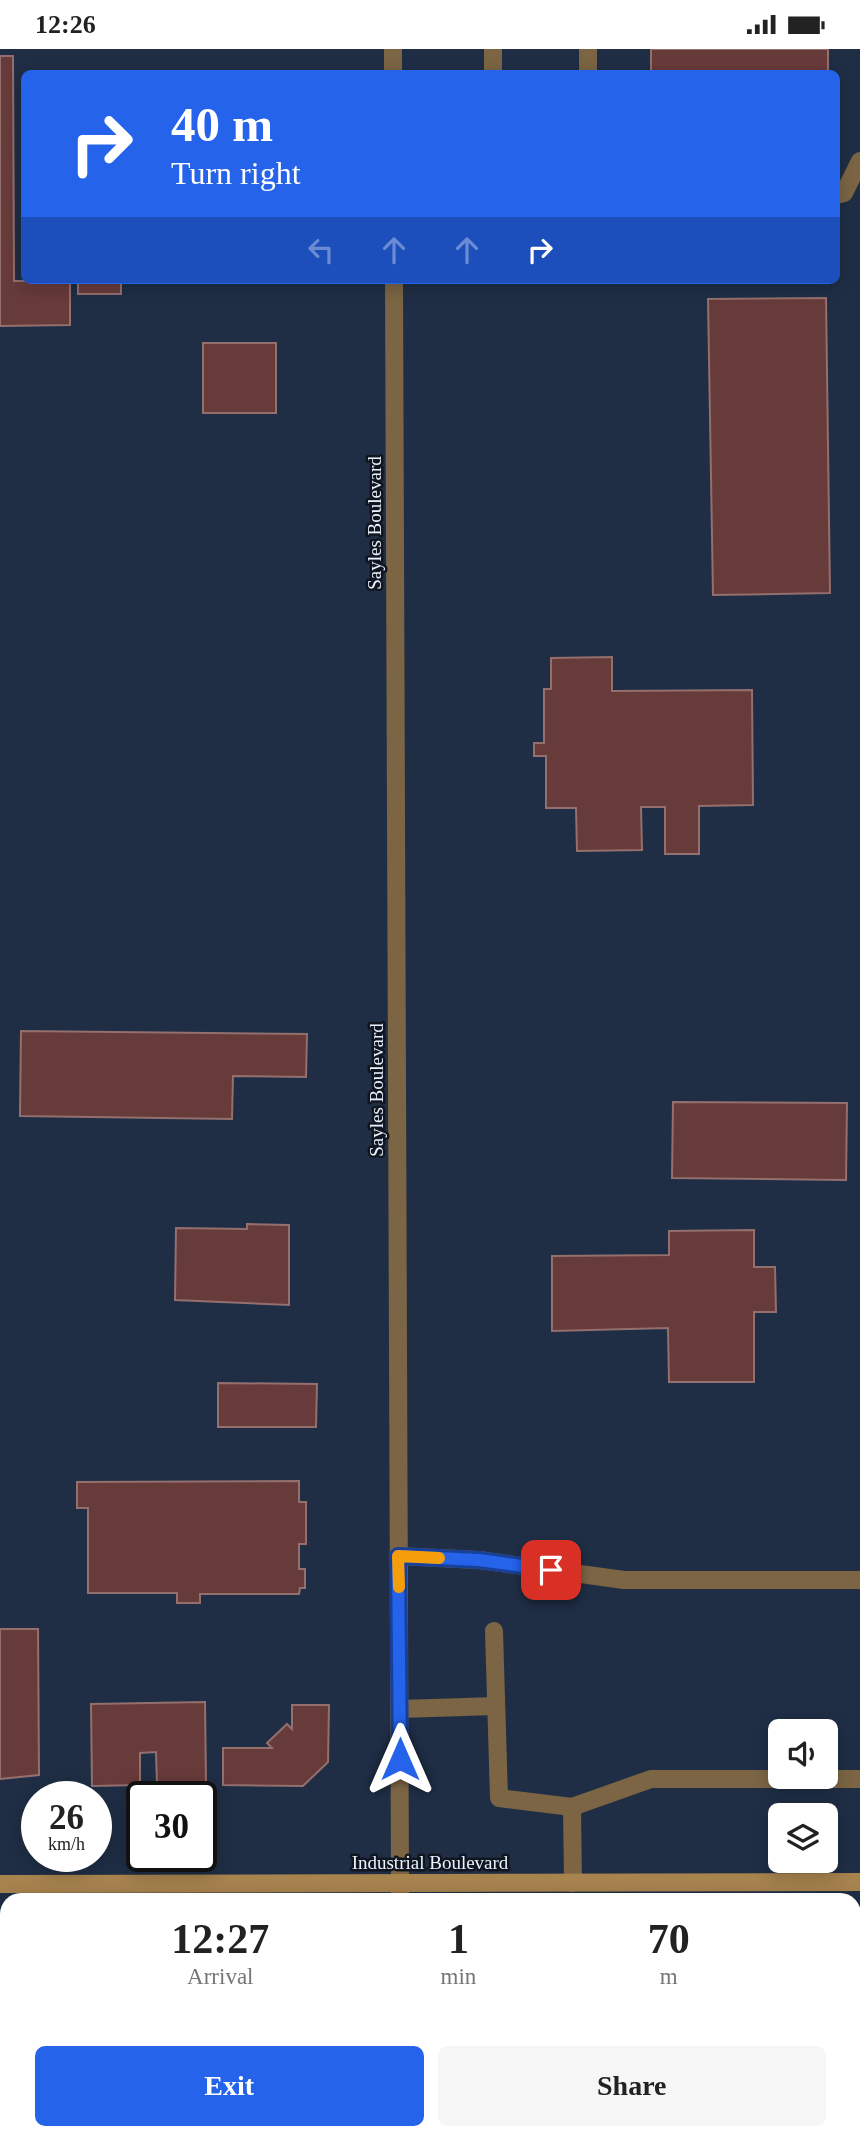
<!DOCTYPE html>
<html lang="en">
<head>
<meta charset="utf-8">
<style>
	body { margin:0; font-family:"Times New Roman",serif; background:#f6f6f6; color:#222; height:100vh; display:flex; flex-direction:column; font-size:26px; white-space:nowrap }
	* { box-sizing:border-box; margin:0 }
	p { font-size:23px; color:#767676 }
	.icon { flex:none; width:38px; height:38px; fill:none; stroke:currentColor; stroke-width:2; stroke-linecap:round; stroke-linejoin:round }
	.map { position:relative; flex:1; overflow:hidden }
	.details { position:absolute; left:0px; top:1844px; width:861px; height:247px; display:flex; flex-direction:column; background:#fff; border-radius:21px 21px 0 0; box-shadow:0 4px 18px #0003 }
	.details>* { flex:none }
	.guide { position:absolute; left:21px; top:21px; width:819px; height:214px; border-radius:10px; box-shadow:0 4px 18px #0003; background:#2563eb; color:#fff; overflow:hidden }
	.tools { position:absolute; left:768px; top:1670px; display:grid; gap:14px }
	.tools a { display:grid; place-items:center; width:70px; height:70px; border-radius:10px; background:#fff; box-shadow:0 4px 18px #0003; font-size:35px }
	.speed { position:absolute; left:21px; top:1732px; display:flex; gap:14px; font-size:35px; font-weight:700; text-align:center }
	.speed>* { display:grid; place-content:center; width:91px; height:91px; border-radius:50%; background:#fff; box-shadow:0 4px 18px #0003; line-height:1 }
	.speed small { font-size:18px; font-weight:400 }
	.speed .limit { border:4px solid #111; border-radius:10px; background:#fff; color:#111 }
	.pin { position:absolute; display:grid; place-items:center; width:60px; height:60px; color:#fff; margin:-30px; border-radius:14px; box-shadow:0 4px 10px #0006 }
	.me { position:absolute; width:77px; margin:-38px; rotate:0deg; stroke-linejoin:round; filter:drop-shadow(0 0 5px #0008) }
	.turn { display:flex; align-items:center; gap:24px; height:147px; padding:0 35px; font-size:32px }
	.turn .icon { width:91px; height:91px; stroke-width:2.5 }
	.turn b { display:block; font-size:49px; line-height:60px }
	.lanes { display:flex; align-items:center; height:66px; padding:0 35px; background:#0003; justify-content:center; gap:35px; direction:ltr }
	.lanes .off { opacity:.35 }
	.eta { display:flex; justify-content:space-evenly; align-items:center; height:119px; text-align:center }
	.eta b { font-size:42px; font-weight:700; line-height:49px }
	.primary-button { display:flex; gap:14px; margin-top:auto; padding:14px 35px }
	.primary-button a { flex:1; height:80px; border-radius:10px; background:#2563eb; color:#fff; font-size:28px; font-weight:700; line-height:80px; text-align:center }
	.primary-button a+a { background:#f6f6f6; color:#222 }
	.status { display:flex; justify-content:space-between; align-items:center; height:49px; padding:0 35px; background:#fff; direction:ltr }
	.status svg { height:19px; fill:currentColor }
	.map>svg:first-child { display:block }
	.building { fill:#673b3a; stroke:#936f6e; stroke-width:2 }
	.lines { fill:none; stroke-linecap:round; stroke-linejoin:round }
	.service { stroke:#7b6544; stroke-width:18 }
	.minor { stroke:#7b6544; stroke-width:18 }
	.tertiary { stroke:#7b6544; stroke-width:18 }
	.secondary { stroke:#a7834e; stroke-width:18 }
	.route-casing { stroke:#184099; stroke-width:18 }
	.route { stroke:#2563eb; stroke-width:12 }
	.slow { stroke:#f59e0b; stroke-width:12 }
	.labels { text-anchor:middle; stroke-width:5; stroke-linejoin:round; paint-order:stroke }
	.street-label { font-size:19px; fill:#e9f1fd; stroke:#0f1620 }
</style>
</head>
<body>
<div class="status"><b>12:26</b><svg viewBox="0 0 49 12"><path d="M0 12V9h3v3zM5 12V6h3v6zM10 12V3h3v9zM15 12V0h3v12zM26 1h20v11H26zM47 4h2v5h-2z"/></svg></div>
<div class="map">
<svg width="860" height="2091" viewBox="0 0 860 2091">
	<rect width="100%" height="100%" fill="#1f2e45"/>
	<g class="building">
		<rect x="651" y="0" width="177" height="24"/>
		<path d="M0,7h13l1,225h56v44l-70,1z"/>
		<rect x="78" y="231" width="43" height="14"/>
		<path d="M826,249l4,295 -117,2 -5,-296z"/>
		<rect x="203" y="294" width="73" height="70"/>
		<path d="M612,608v34l140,-1 1,115 -54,1v48h-34v-47h-24l1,43 -65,1 -1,-43h-30v-52h-12v-13h10v-54h7v-31z"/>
		<path d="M21,982l286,3 -1,43 -73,-1 -1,43 -212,-3z"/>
		<path d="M673,1053l174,1 -1,77 -174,-2z"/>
		<path d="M247,1175l42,1v80l-114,-5 1,-72 71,1z"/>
		<path d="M754,1181v37h21l1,45h-22v70h-85l-1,-54 -116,3v-75l117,-1v-24z"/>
		<path d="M218,1334l99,1 -1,43h-98z"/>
		<path d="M299,1432v21h7v42h-7v25h6v19h-5l-1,6h-99v9h-23v-10h-89v-85h-11v-26z"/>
		<path d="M0,1580h38l1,146 -39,4z"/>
		<path d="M205,1653l1,82 -49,1 -1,-33 -16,1v32l-48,1 -1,-82z"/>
		<path d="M292,1656h37l-1,57 -25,24 -80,-1v-37h49l-5,-5 20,-19 5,5z"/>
		<rect x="93" y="2084" width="141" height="7"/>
	</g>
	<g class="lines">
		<g class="service">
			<path d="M493,0v24"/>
			<path d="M588,24v-24"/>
			<path d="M836,146l8,-2 16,-32"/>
			<path d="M398,1507l81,4 145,20h236"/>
			<path d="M494,1582l5,167 73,9 79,-28h209"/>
			<path d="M400,1660l96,-3"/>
			<path d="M572,1758l1,76"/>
		</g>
		<g class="minor">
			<path d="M393,0v24"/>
			<path d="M394,231l6,1603"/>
		</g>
		<g class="tertiary">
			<path d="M400,1852v-18"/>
			<path d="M398,2091v-7"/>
		</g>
		<path class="secondary" d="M0,1835l860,-2"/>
	</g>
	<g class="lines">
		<defs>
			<path id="route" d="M400,1710l-2,-203 81,4 72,10"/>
		</defs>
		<use href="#route" class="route-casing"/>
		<use href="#route" class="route"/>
		<path class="slow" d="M399,1538l-1,-31 41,2"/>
	</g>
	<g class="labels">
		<g class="street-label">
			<text transform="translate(374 474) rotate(-90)" y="7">Sayles Boulevard</text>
			<text transform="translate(376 1041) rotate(-90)" y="7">Sayles Boulevard</text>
			<text x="430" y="1820">Industrial Boulevard</text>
		</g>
	</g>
</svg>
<div class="tools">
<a><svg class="icon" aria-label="sound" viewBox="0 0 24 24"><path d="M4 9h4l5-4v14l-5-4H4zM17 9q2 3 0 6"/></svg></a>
<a><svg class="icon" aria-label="layers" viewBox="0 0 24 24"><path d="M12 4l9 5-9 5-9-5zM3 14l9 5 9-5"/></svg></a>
</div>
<div class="speed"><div>26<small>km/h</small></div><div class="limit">30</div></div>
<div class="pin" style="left:551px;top:1521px;background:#d93025"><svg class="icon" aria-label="arrive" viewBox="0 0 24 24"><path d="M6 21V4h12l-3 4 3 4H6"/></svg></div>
<svg class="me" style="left:400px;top:1710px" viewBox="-20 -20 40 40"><path d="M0-17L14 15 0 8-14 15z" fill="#2563eb" stroke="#fff" stroke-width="4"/></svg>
<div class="guide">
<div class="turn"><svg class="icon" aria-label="right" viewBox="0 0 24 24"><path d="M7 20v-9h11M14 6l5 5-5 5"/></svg><div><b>40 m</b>Turn right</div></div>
<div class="lanes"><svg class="icon off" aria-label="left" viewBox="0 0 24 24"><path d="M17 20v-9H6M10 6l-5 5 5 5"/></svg><svg class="icon off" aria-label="ahead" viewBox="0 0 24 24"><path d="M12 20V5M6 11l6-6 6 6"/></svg><svg class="icon off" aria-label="ahead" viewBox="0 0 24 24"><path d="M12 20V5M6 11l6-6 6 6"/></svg><svg class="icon" aria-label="right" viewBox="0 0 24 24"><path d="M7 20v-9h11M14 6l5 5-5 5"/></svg></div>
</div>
<section class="details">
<div class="eta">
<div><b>12:27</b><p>Arrival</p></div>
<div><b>1</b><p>min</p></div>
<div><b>70</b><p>m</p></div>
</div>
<div class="primary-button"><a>Exit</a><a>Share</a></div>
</section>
</div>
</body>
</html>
